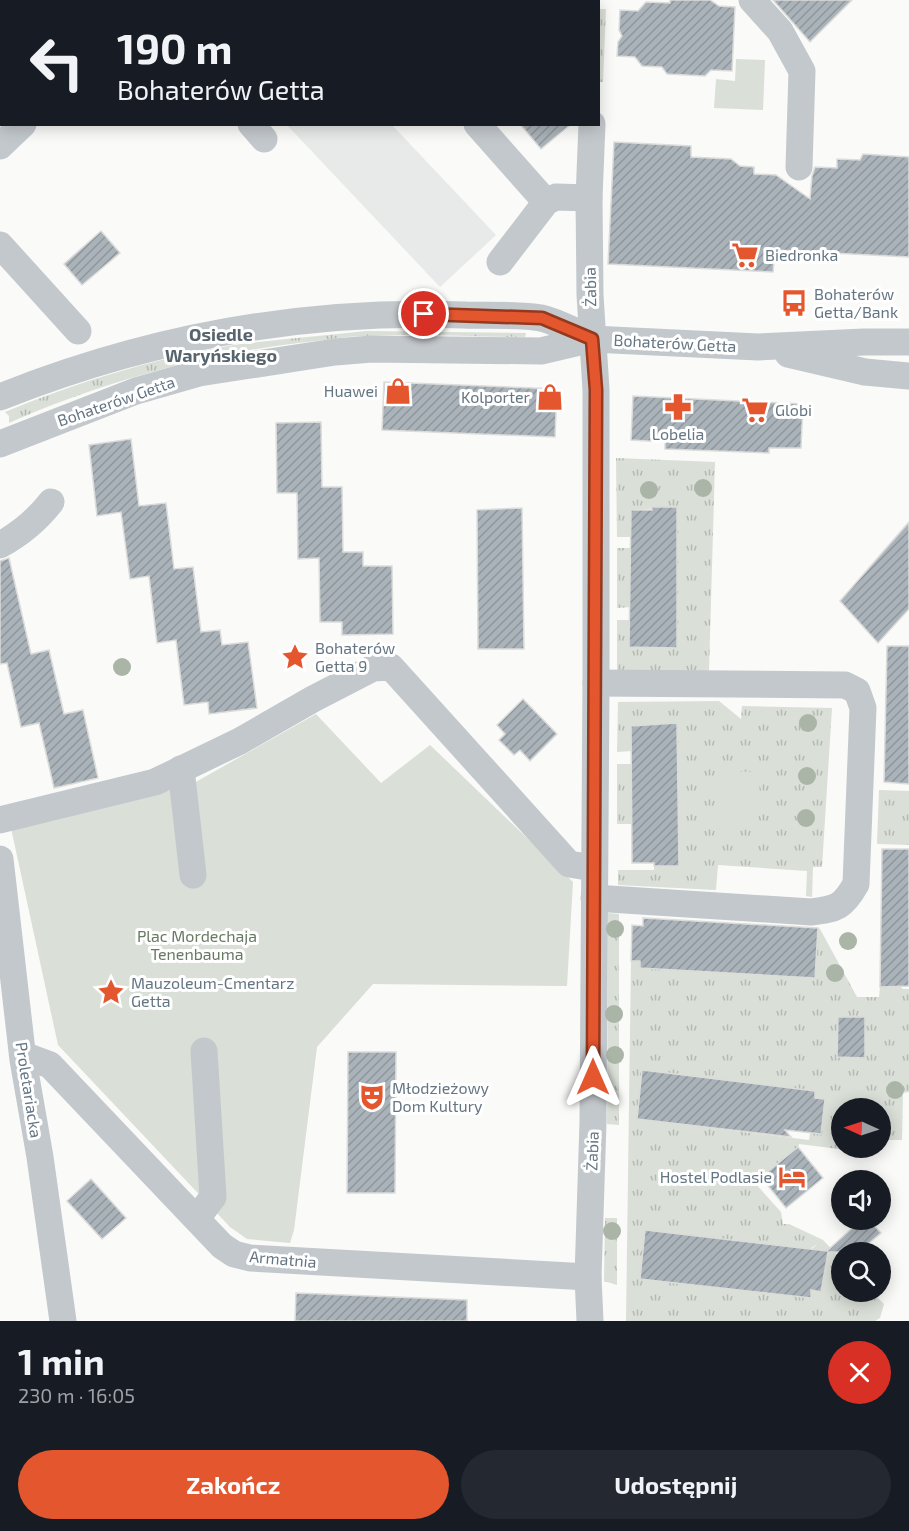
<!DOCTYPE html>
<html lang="pl">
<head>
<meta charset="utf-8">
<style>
	body { margin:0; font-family:"Exo 2",sans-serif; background:#242831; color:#f1f3f6; height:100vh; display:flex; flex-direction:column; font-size:22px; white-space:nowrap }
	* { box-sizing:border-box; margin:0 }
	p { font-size:20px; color:#9ea1a6 }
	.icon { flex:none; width:33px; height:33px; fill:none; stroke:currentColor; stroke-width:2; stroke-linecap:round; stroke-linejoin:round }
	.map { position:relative; height:1321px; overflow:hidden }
	.sheet { display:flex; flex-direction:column; background:#171b24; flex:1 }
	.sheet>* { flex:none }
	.top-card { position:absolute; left:0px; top:0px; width:600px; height:126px; box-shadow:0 3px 15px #0003; background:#171b24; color:#f1f3f6; overflow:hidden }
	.needle { width:39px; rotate:273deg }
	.controls { position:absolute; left:831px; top:1098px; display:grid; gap:12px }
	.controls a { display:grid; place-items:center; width:60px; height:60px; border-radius:50%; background:#171b24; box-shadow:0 3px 15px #0003; font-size:30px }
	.pin { position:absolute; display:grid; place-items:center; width:51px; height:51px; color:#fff; margin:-26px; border:3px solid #fff; border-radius:50%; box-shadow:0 2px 6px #0007 }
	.me { position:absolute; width:66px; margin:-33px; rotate:0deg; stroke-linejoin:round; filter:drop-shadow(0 0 4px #0008) }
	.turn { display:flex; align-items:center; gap:21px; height:126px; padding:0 18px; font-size:27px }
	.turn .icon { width:78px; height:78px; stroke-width:2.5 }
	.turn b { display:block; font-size:42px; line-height:51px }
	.round { display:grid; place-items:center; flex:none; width:63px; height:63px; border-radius:32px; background:#242831 }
	.head { display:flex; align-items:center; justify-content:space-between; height:102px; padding:0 18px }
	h1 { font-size:36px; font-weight:700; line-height:45px }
	.primary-button { display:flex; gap:12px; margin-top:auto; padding:12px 18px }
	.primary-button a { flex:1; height:69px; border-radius:36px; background:#e4572e; color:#fff; font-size:24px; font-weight:700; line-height:69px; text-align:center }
	.primary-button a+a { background:#242831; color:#f1f3f6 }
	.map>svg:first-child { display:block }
	.built { fill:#e8e9e9 }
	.grass { fill:url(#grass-tufts); fill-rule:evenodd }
	.park { fill:#dadfd7 }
	.building { fill:url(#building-hatch); stroke:#dcdcda; stroke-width:1.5 }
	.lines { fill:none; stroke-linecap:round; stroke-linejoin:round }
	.minor { stroke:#c3c8cc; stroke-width:27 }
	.tree { fill:#aab4a7 }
	.route-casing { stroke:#94391e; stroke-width:15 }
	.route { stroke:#e4572e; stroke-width:10 }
	.labels { text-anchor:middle; stroke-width:6; stroke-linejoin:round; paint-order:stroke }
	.poi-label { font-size:16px; fill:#657683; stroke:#fff; text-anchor:start }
	.street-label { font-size:16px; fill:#657683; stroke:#fff }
	.park-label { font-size:16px; fill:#687a64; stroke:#fff }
	.neighbourhood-label { font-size:18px; font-weight:bold; fill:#57646e; stroke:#fff }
</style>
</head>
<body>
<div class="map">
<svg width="909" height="1321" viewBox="0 0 909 1321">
	<defs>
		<pattern id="grass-tufts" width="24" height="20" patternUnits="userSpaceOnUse" patternTransform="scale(1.5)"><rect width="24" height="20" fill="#dadfd7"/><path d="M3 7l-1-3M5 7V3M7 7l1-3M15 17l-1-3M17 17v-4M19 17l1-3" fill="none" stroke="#b4b9b4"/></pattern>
		<pattern id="building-hatch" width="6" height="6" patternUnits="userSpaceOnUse" patternTransform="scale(1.5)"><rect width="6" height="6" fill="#aab3b9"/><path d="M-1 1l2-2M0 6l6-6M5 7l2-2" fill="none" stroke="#8e969c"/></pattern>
	</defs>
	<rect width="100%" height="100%" fill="#fafaf8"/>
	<path class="built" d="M287,125h105l104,110 -56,52z"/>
	<g class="grass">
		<path d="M599,9h7l-3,73h-4z"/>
		<path d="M366,331l160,2 -1,4c-52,0 -106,-4 -159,-1 -17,0 -33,3 -50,5 -106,11 -209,39 -307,82v-7l-4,-4c73,-30 150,-54 229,-67 43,-6 88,-9 132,-14z"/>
		<path d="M616,458l99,4 -6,209 -92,1v-52h12l1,27 46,1 1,-141 -46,3 -1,27h-13z"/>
		<path d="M617,548h13l1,59 -14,1z"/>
		<path d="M719,701l22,18 1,-13 90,2 -10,159h-9l-1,30 -6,-1 1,-25 -89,-6 -2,25 -98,-5v-15h36v-4l25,-1 -2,-141 -46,2v25l-14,1 1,-50z"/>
		<path d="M617,764h14l1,60h-15z"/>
		<path d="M879,790l30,1v54l-32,-1z"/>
		<path d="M608,913l11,1v211l-12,-1z"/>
		<path d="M818,928l2,1 37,68h22l1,-10 20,-1 3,3h6v103l-6,1 -1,47h-21l-1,-32h-38v40h21v4l-64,-8 -1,3 -44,35 27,30 2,12h6l34,16 18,19 1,33h30l12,12 -4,14 -5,3h-249l5,-360h9v7l174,10zM642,1070l173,21v7l10,1 -4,35 -11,-1 -1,7 -172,-21zM645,1231l165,18 7,-5 -5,5 15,10 -6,33 -10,-2v7l-171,-18z"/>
		<path d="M605,1218h12v67l-13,-4z"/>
	</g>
	<g class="park">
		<path d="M736,59l29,1 -2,50 -49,-2 2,-29 19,2z"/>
		<path d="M316,714l65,69 49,-38 143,137 -6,104 -194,-2 -56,63 -23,183 -4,13 -43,-4 -17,-12 -172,-182 -47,-217 183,-45z"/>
		<path d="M720,771l40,1 -2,58 -41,-2z"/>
	</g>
	<g class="building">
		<path d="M670,0h40l9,6 16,1 -3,64 -21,-1 -6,6 -38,-2 -5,-7 -20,-1 -7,-9 -18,-1 1,-14 4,-6 -3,-6 1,-20 18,1 8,-9 24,1z"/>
		<path d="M773,0h79l-42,42z"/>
		<path d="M520,124h51l-30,25z"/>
		<path d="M614,142l77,4v11l40,2 9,7 14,1v7l22,1 34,24 2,-23 3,-9 22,1v-9l23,1 3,-6 46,3v100l-134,-7 -2,22 -165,-8z"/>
		<path d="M101,231l19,22 -38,32 -18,-21z"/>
		<path d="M384,382l173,7 -2,48 -173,-7z"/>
		<path d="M633,396l170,8 -2,44h-32v5l-104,-4v-7l-34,-2z"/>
		<path d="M321,422l1,65h20l1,65h20v14h29l1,68 -51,1v-13h-22l-1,-64 -21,1 -1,-66h-20l-1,-70z"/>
		<path d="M131,439l8,67 27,-3 8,66 19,-2 8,65 19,-2 2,15 26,-3 9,66 -48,6 -1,-12 -24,3 -8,-65 -19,3 -8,-67 -19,3 -9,-67 -24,4 -8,-71z"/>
		<path d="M652,507h25v141l-48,-1 2,-137h21z"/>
		<path d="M522,508l2,141h-46l-1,-139z"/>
		<path d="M909,522v87l-31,34 -38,-42z"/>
		<path d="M9,558l22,96 18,-4 15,64 19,-4 15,68 -44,10 -15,-65 -18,4 -14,-64 -7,1v-103z"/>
		<path d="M887,646h22v138l-25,-2z"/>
		<path d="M523,699l34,35 -27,27 -10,-11 -6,5 -15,-15 6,-6 -8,-9z"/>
		<path d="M677,723l2,143h-25v-3h-22l-1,-137z"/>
		<path d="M882,849h27v137l-29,1z"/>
		<path d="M643,918l175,10 -3,50 -175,-10v-7h-9l1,-36 11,1z"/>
		<path d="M838,1017h27v41l-28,-1z"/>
		<path d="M348,1052h48l-1,141h-48z"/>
		<path d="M642,1070l173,21v7l10,1 -4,35 -36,-4 6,7 -154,-18z"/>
		<path d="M798,1147l25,31 -37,30 -25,-31z"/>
		<path d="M91,1179l35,39 -24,21 -35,-38z"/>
		<path d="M861,1220h8l12,13 -23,19h-30l-7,40 -10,-2v8l-171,-19 5,-49 182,21z"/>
		<path d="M296,1293l171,7v21h-172z"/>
	</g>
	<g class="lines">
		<g class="minor">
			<path d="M752,0l28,31 22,40 -3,96"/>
			<path d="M157,2l2,-2"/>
			<path d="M485,2v-2"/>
			<path d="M251,124l13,15"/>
			<path d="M477,124l69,78"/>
			<path d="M0,146l23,-22"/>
			<path d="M0,245l78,86"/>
			<path d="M500,262l46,-60 10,-5 33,1"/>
			<path d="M788,354l77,18 44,4"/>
			<path d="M0,397c148,-59 305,-88 464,-82 22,1 56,-1 77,3 17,4 35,14 51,21"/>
			<path d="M0,444l136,-53 63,-18 136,-21 37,-3 169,2 51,-12 166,8 106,-5h45"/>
			<path d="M0,545c20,-11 37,-25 51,-43"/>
			<path d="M181,769l12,106"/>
			<path d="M0,820l155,-38 85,-41 73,-42 60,-31 18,-1 178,197 25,4"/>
			<path d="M0,859l23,201 17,97 23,164"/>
			<path d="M594,898l217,14c26,-3 32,-5 45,-28l7,-176 -6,-17 -12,-6 -249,-2"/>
			<path d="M23,1055l27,10 172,181 12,8 16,4 338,19"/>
			<path d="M197,1218l16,-21 -9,-146"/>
			<path d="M590,1321l-2,-44 5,-155 3,-439v-293l-6,-95 -1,-97 3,-74"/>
		</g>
	</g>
	<g class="tree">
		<circle cx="703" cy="488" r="9"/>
		<circle cx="649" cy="490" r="9"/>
		<circle cx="122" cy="667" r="9"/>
		<circle cx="808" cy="723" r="9"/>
		<circle cx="807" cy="776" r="9"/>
		<circle cx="806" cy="818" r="9"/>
		<circle cx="615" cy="929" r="9"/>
		<circle cx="848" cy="941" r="9"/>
		<circle cx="835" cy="973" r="9"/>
		<circle cx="614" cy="1014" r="9"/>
		<circle cx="615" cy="1055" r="9"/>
		<circle cx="895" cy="1090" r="9"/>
		<circle cx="612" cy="1231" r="9"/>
	</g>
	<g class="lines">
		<defs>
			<path id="route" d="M424,314l118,4 50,21 4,51 -3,687"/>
		</defs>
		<use href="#route" class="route-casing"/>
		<use href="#route" class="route"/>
	</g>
	<defs>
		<symbol id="supermarket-bare" viewBox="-9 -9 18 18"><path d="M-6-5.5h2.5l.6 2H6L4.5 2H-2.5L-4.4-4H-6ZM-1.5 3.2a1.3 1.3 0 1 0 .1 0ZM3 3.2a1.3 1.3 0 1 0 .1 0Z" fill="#e4572e" stroke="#fff" stroke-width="2.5" paint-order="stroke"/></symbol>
		<symbol id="bus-bare" viewBox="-9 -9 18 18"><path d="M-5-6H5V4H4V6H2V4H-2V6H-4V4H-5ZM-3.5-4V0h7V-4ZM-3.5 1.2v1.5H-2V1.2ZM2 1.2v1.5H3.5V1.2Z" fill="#e4572e" stroke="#fff" stroke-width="2.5" paint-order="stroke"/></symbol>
		<symbol id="shop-bare" viewBox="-9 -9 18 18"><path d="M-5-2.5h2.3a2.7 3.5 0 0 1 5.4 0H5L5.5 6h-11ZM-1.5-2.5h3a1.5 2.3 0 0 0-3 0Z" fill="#e4572e" stroke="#fff" stroke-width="2.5" paint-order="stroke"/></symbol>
		<symbol id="pharmacy-bare" viewBox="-9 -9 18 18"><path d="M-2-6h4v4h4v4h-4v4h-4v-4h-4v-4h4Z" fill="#e4572e" stroke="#fff" stroke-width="2.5" paint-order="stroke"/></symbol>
		<symbol id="sight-bare" viewBox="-9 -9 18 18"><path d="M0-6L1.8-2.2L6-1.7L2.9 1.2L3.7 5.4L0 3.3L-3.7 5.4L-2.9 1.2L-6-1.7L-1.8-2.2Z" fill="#e4572e" stroke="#fff" stroke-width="2.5" paint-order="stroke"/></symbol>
		<symbol id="theatre-bare" viewBox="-9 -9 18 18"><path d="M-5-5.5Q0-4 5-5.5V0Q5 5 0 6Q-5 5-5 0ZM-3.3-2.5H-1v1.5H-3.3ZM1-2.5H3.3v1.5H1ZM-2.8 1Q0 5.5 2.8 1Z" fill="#e4572e" stroke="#fff" stroke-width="2.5" paint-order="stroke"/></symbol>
		<symbol id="hotel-bare" viewBox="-9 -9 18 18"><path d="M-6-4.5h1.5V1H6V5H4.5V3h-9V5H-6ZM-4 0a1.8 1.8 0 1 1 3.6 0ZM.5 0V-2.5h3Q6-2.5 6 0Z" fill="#e4572e" stroke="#fff" stroke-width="2.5" paint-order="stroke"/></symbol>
	</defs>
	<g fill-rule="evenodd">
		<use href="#supermarket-bare" x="726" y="236" width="38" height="38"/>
		<use href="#bus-bare" x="775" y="284" width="38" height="38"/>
		<use href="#shop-bare" x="379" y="372" width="38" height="38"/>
		<use href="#shop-bare" x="531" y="378" width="38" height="38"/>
		<use href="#pharmacy-bare" x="659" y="388" width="38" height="38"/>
		<use href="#supermarket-bare" x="736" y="391" width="38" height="38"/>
		<use href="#sight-bare" x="276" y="638" width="38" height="38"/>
		<use href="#sight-bare" x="92" y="973" width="38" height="38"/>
		<use href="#theatre-bare" x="353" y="1078" width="38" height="38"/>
		<use href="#hotel-bare" x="773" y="1158" width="38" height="38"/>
	</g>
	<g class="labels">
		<g class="poi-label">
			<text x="765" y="261">Biedronka</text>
			<text x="814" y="300">Bohaterów<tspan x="814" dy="18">Getta/Bank</tspan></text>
			<text x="378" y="397" text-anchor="end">Huawei</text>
			<text x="530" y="403" text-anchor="end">Kolporter</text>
			<text x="775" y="416">Globi</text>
			<text x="678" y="440" text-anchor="middle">Lobelia</text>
			<text x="315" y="654">Bohaterów<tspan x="315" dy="18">Getta 9</tspan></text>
			<text x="131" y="989">Mauzoleum-Cmentarz<tspan x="131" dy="18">Getta</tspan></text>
			<text x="392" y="1094">Młodzieżowy<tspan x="392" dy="18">Dom Kultury</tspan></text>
			<text x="772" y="1183" text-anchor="end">Hostel Podlasie</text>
		</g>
		<g class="street-label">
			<text transform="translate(590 287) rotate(-91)" y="6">Żabia</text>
			<text transform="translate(675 343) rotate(3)" y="6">Bohaterów Getta</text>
			<text transform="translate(116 401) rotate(-19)" y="6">Bohaterów Getta</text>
			<text transform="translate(29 1090) rotate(81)" y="6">Proletariacka</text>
			<text transform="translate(592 1151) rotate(-88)" y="6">Żabia</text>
			<text transform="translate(283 1259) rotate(5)" y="6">Armatnia</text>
		</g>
		<g class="park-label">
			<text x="197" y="942">Plac Mordechaja<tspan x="197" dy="18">Tenenbauma</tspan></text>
		</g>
		<g class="neighbourhood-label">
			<text x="221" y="341">Osiedle<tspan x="221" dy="21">Waryńskiego</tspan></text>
		</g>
	</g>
</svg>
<div class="controls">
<a><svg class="needle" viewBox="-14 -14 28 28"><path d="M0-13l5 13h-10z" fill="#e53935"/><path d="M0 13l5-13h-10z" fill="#9ea1a6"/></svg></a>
<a><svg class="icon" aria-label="sound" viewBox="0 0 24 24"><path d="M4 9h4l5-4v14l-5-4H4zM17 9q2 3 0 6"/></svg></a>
<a><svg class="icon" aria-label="search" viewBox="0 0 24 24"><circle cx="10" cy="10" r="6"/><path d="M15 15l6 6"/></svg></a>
</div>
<div class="pin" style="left:424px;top:314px;background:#d93025"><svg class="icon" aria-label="arrive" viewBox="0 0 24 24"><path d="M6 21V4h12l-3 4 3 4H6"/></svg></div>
<svg class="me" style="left:593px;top:1077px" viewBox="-20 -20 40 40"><path d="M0-17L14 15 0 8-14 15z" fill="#e4572e" stroke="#fff" stroke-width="4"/></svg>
<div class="top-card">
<div class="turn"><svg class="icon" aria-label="left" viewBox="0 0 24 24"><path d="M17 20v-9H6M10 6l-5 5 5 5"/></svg><div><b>190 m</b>Bohaterów Getta</div></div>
</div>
</div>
<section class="sheet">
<div class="head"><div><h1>1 min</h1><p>230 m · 16:05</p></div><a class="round" style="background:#d93025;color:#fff"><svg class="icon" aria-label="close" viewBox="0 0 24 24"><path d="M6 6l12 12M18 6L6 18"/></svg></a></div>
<div class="primary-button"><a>Zakończ</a><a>Udostępnij</a></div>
</section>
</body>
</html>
